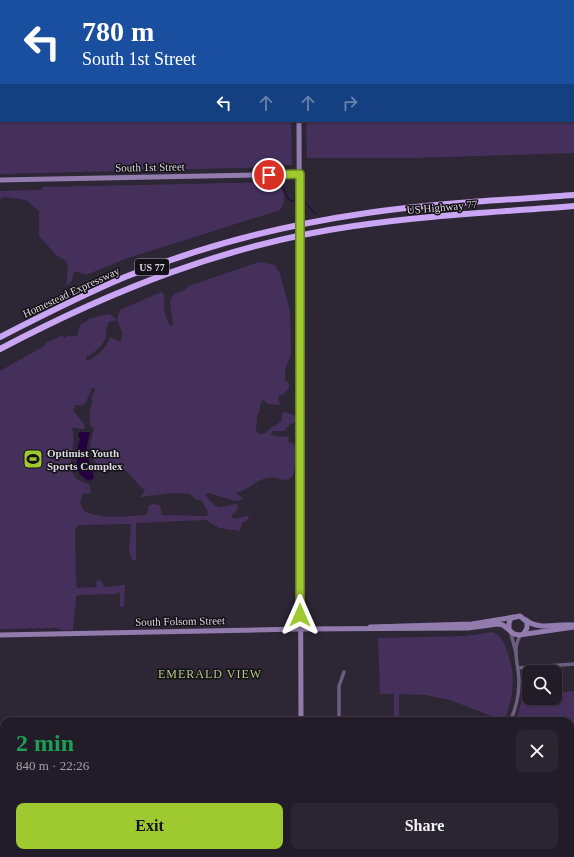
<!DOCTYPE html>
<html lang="en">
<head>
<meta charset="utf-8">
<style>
	body { margin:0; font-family:Georgia,serif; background:#2a2530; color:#f1f3f6; height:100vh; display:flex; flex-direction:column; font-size:15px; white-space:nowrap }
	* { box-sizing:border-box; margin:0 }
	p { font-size:13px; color:#a2a1a8 }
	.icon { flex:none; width:22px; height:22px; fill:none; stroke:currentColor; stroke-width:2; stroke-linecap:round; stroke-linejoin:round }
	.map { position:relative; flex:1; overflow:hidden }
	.side { position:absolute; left:0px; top:717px; width:574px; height:140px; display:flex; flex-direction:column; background:#221c28; border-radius:12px 12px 0 0; box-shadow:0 1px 3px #0004,0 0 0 1px #3f3a45 }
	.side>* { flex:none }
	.guide { position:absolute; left:0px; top:0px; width:574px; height:122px; box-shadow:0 1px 3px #0004,0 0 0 1px #3f3a45; background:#1a4fa0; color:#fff; overflow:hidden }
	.controls { position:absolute; left:522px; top:665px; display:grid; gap:8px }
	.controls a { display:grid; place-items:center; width:40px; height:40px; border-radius:8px; background:#221c28; box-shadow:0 1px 3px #0004,0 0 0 1px #3f3a45; font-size:20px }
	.pin { position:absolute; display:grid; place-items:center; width:34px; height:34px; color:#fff; margin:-17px; border:2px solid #fff; border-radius:50%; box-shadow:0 1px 4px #0007 }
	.me { position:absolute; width:44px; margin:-22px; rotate:0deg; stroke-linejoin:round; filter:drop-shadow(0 0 3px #0008) }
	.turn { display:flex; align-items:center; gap:14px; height:84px; padding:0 16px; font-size:18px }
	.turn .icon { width:52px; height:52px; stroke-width:2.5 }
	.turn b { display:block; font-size:28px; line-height:34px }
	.lanes { display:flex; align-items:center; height:38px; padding:0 16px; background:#0003; justify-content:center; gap:20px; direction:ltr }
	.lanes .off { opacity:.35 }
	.round { display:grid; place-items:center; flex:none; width:42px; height:42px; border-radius:8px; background:#2a2530 }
	.head { display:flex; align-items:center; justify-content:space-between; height:68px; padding:0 16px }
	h1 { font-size:24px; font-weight:700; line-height:30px; color:#1e9e55 }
	.cta { display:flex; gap:8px; margin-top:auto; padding:8px 16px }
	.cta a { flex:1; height:46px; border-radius:8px; background:#9eca2f; color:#111; font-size:16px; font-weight:700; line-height:46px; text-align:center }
	.cta a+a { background:#2a2530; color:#f1f3f6 }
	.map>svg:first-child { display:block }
	.green { fill:#45305c; fill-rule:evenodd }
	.water { fill:#250041 }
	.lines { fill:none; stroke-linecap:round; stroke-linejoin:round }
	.stream { stroke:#250041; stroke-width:1 }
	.river { stroke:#250041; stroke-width:7 }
	.street { stroke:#6c5e7e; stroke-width:3.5 }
	.secondary { stroke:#927bad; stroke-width:5 }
	.highway { stroke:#c9a5f3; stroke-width:6 }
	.route-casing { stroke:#67831f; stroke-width:10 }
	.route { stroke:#9eca2f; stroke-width:7 }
	.labels { text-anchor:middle; stroke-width:3; stroke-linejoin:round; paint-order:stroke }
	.shield { fill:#141117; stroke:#9f9ca4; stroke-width:1 }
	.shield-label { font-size:10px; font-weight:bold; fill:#dbd7e0 }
	.street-label { font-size:11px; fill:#dbd7e0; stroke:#141117 }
	.poi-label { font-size:11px; font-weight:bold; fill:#dbd7e0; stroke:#141117; text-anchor:start }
	.neighbourhood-label { font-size:12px; letter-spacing:1px; fill:#b0ca82; stroke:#141117 }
</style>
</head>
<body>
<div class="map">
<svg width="574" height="857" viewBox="0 0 574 857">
	<rect width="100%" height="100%" fill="#2d2635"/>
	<g class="green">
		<path d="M0,0h293l-292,1v120h290l1,44h-13l2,2 -281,7z"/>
		<path d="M304,0h270v153l-161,5h-106l-1,-37h267v-120z"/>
		<path d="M277,182c7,8 10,19 3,28l-155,49 -39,16 -10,-4 -3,3 -1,7 -6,5 2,-18 -2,-7 -10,-6 -17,-19v-25l-13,-11 -22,-3 -4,2v-8l41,-1 2,-3z"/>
		<path d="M259,262l16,3 5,9 10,37 1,44 -6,15v10l5,4c-2,6 -6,11 -12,12l2,9 -12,-1 -5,-4 -2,2 -2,11 -2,2 -1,16 3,3 7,-1c5,-7 11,-7 16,-13v-7l4,-1 12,5 -2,5 -6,2 -6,7h-11l-2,3 3,2 16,1 -3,4 8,4c0,8 3,34 -8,35 -7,0 -13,-4 -21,-2 -12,4 -19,13 -31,15l8,5 -2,2 -6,1 -27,-8 -3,2 9,10 6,2 17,-3 1,5 -7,7 3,3 14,-3 1,3 -7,4 -2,8 -21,-3 -13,-8 -70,3v37l-3,1 -4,-10 2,-27 -53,1 -3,5 1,55 2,3 19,-1 -1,-5 2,-2 3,1 3,6 21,-2 -1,22 -4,-1v-14l-6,2 -34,1 -4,1c0,13 -3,22 -3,34h-12l-5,-2 -56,1v-258l44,-25 2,-3 17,-8v4l5,-3h9l3,-11 11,-7 19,-4 7,6 3,-10 41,-18 3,2v17l6,15 3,-1 -3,-24 4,-7 10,-4 5,-4zM117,320l5,12 -1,10 -11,-5c-3,10 -14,22 -24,24v-4c8,-4 20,-13 20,-22 0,-6 0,-7 3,-13zM92,388l3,1 -4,10 2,2c-4,8 -4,16 -2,26l3,1 -4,16 4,18c8,5 16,3 25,5 12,4 16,17 26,23l-5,7 33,-4 17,1 5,5 7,2 6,11 -1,4 -45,-1 -2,-10 -6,-1 -5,1 -2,10c-20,1 -45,5 -63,-4l-4,-7 2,-10 9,-1 -2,-9c-32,-7 -10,-34 -17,-56l13,1 -1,-5 -11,-14 3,-5h7l3,-3z"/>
		<path d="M492,632c9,3 12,10 15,19 9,24 7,47 -3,70l-54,-21 -25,-5 -26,-1v22h-5v-22h-14l-2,-56 88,-2z"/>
		<path d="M574,691v102l-4,-7v-65h-54l7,-26h6v3h26v-5z"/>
	</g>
	<path class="water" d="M80,432h10l-4,19 8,27 -4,3c-3,-1 -8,-4 -10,-7 -5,-7 -4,-27 0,-34l-2,-6z"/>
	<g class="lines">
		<g class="stream">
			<path d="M261,182h19l9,18 7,2"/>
			<path d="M305,202l11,12"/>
		</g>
		<g class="river">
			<path d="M66,0v1"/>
			<path d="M149,0v1"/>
			<path d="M213,0v1"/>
			<path d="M398,0v1"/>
			<path d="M456,0v1"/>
			<path d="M267,1l2,-1"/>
		</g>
		<g class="street">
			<path d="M510,630l6,23"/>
			<path d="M518,668l56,-4"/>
			<path d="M339,721v-35l5,-14"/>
			<path d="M510,721c6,-12 9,-27 9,-40 0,-14 -8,-34 2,-46"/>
			<path d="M570,829l4,-2"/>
			<path d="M570,841l4,7"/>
			<path d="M457,853l3,4"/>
			<path d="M517,853l2,4"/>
			<path d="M314,855l26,-2"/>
		</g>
		<g class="secondary">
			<path d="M298,0v1"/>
			<path d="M299,121l2,600"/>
			<path d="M0,180l300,-6"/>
			<path d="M526,620c13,11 32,3 48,5"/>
			<path d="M370,627l102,-3 42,-7"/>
			<path d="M509,629v-6l2,-5 9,-2 7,6v6l-3,5"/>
			<path d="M0,635l300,-6 168,-1 30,-4 5,1 11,9 5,1 55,-8"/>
			<path d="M303,853v4"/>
		</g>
		<g class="highway">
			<path d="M0,337c41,-21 82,-42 125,-60 77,-31 159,-52 242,-64 68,-10 138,-13 207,-18"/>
			<path d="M0,349c112,-59 228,-105 354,-123 73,-11 147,-14 220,-20"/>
		</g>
	</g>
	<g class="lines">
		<defs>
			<path id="route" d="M269,175l31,-1v441"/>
		</defs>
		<use href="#route" class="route-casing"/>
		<use href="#route" class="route"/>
	</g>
	<defs>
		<symbol id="stadium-square" viewBox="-11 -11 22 22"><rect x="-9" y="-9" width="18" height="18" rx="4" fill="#9eca2f" stroke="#141117"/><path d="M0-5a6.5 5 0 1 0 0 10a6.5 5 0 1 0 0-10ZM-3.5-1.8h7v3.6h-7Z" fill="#111"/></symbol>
	</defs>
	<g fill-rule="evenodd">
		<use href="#stadium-square" x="22" y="448" width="22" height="22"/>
	</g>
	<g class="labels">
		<rect class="shield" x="135" y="259" width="34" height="16" rx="3"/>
		<g class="shield-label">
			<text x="152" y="271">US 77</text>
		</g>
		<g class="street-label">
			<text transform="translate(150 167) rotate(-1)" y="4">South 1st Street</text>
			<text transform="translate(442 207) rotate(-5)" y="4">US Highway 77</text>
			<text transform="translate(71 292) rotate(-25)" y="4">Homestead Expressway</text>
			<text transform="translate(180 621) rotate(-1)" y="4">South Folsom Street</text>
		</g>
		<g class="poi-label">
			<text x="47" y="457">Optimist Youth<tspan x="47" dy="13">Sports Complex</tspan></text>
		</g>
		<g class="neighbourhood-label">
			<text x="210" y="678">EMERALD VIEW</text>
		</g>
	</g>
</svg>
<div class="controls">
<a><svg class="icon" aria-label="search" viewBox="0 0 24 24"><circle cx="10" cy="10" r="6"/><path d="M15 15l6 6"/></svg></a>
</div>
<div class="pin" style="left:269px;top:175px;background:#d93025"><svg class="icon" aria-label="arrive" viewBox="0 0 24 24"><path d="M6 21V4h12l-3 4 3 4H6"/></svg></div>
<svg class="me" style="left:300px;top:615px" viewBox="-20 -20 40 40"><path d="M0-17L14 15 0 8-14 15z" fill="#9eca2f" stroke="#fff" stroke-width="4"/></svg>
<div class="guide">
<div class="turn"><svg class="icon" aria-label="left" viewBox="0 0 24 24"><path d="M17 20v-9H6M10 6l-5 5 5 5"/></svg><div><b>780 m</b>South 1st Street</div></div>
<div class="lanes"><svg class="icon" aria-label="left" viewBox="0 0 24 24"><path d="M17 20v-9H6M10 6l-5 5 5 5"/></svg><svg class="icon off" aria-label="ahead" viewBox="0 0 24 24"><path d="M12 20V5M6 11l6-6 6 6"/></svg><svg class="icon off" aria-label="ahead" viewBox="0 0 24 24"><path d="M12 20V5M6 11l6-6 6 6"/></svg><svg class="icon off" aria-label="right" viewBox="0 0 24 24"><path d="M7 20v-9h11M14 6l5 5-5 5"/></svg></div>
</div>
<section class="side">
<div class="head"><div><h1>2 min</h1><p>840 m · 22:26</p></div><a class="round"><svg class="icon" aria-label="close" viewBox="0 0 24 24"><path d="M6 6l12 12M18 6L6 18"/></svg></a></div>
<div class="cta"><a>Exit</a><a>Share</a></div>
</section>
</div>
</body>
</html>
